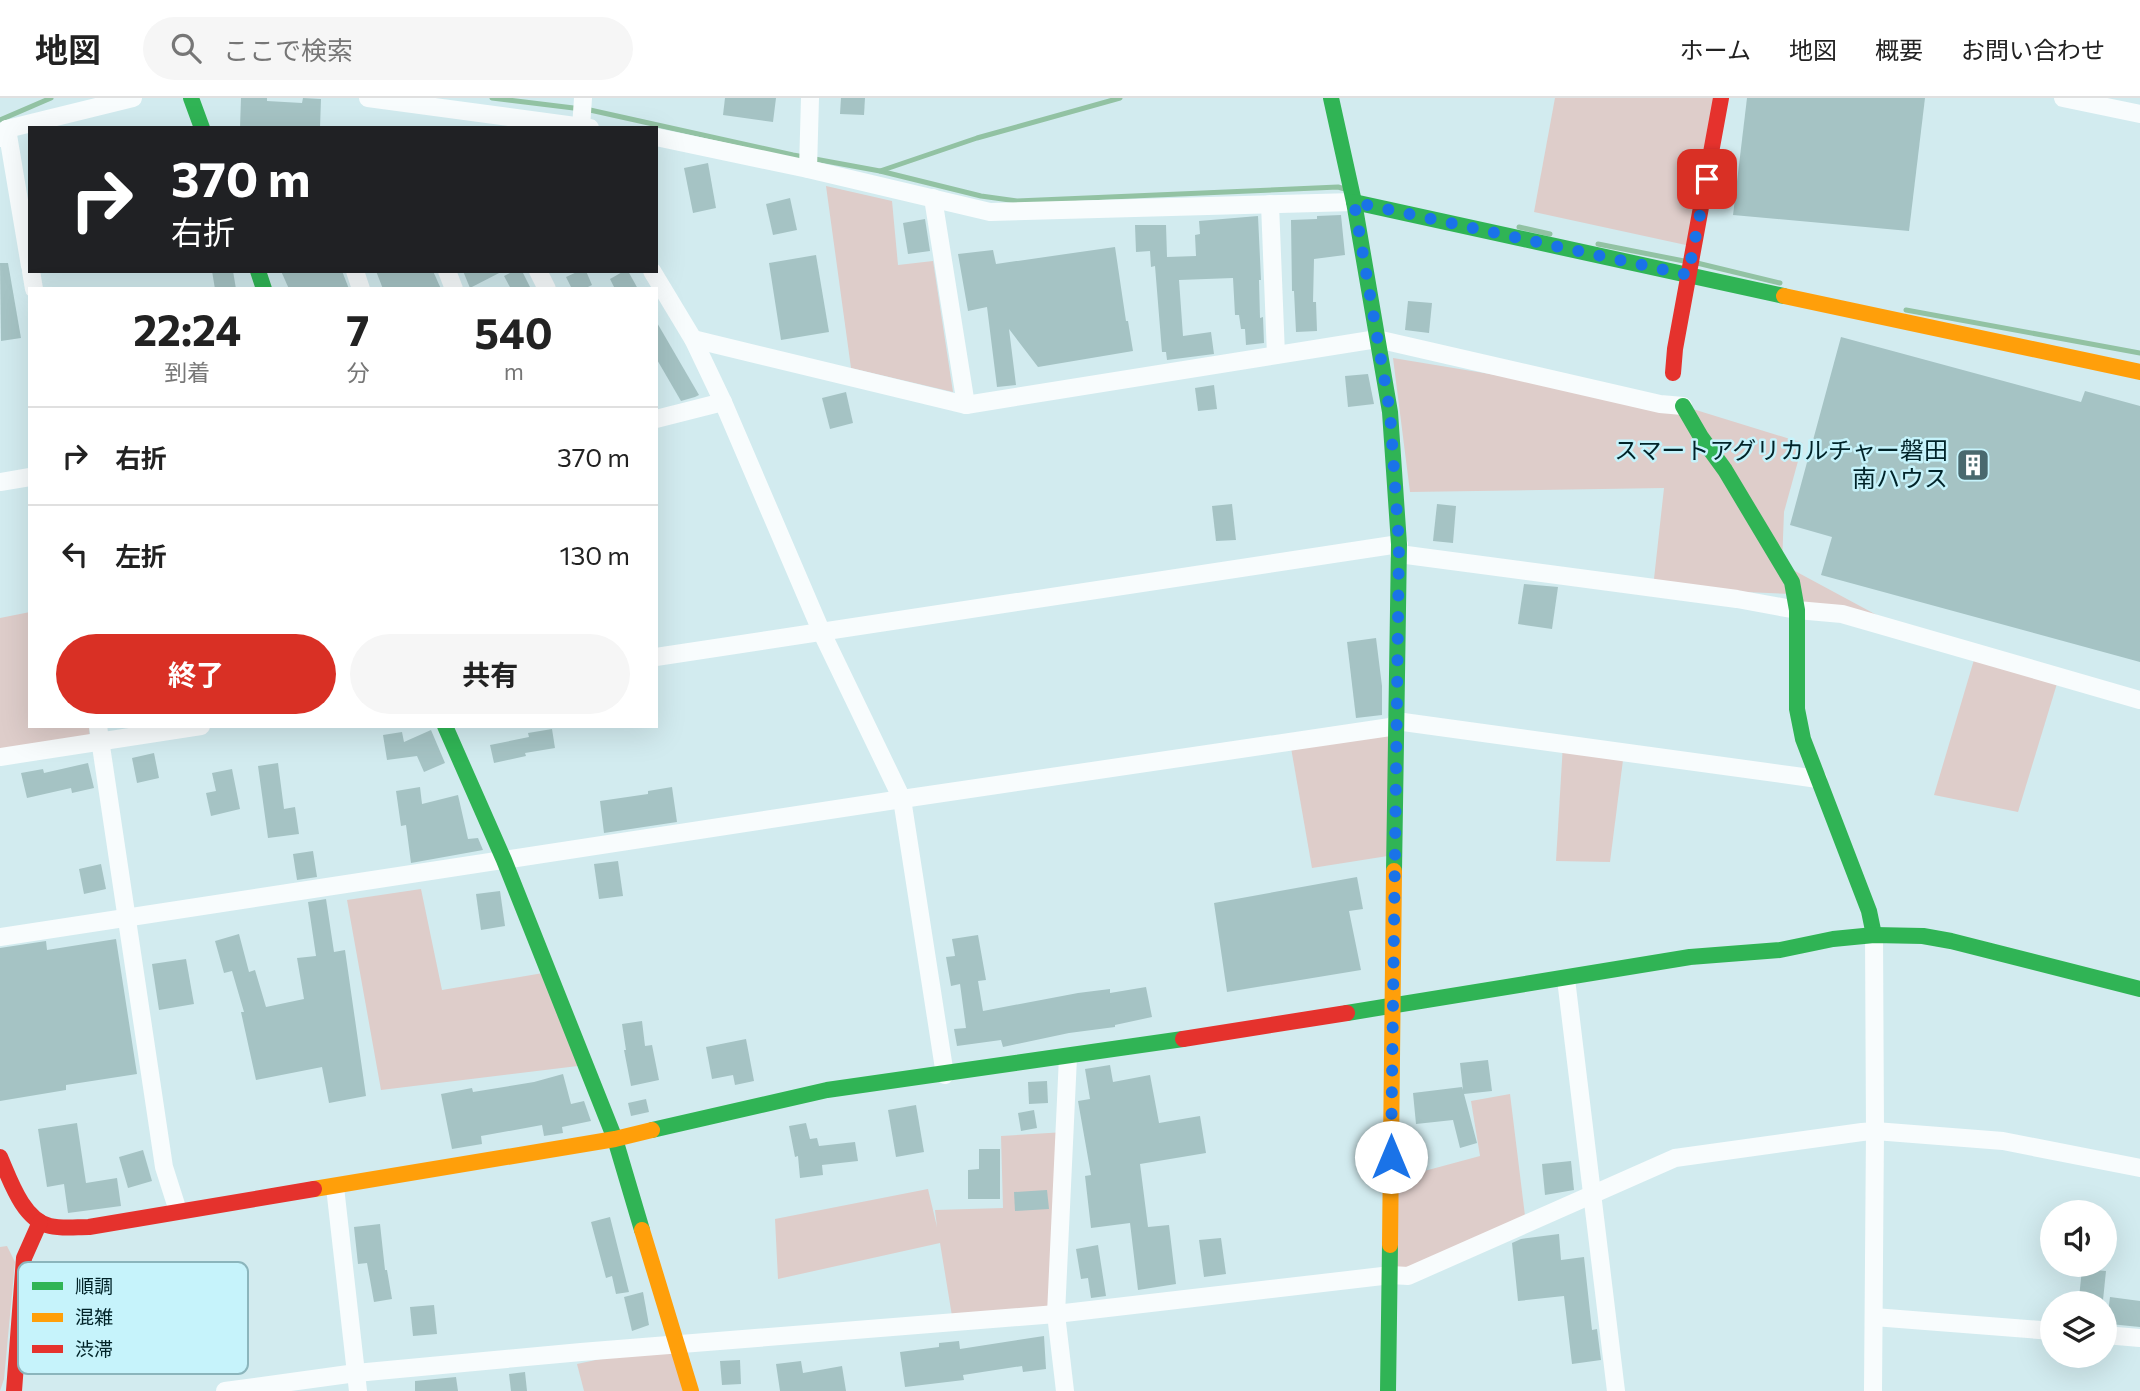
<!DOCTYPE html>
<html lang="ja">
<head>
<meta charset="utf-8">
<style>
	body { margin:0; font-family:Commissioner,"Noto Sans JP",sans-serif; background:#f6f6f6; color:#222; height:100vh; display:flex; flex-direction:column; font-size:26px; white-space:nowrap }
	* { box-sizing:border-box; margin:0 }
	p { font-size:23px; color:#767676 }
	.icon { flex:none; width:38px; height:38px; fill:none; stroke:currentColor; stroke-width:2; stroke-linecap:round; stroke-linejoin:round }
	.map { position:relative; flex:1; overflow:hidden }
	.side { position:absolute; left:28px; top:189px; width:630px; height:441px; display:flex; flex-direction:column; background:#fff; border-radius:0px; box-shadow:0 7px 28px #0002 }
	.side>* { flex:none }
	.guide { position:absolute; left:28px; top:28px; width:630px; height:147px; border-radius:0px; box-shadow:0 7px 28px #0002; background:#202124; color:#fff; overflow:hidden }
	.fabs { position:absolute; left:2040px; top:1102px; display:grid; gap:14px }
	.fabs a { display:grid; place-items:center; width:77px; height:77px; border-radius:50%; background:#fff; box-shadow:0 7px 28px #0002; font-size:35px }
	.pin { position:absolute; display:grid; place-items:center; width:60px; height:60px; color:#fff; margin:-30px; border-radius:14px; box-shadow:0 4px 10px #0006 }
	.me { position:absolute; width:77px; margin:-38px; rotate:0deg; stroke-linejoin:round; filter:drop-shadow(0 0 5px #0008) }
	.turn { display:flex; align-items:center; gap:24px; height:147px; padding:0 28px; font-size:32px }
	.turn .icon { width:91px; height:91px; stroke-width:2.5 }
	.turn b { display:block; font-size:49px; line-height:60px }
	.eta { display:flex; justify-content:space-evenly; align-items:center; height:119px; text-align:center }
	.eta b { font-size:42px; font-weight:700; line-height:49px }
	.primary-button { display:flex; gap:14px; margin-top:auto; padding:14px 28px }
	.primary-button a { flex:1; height:80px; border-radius:42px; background:#d93025; color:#fff; font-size:28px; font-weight:700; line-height:80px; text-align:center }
	.primary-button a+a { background:#f6f6f6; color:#222 }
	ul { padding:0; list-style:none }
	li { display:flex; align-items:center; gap:21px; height:98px; padding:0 28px; border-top:2px solid #e0e0e0 }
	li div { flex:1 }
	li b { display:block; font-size:26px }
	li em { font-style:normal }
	header { display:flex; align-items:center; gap:42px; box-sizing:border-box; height:98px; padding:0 35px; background:#fff; border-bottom:2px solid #e0e0e0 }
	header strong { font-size:33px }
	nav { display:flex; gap:38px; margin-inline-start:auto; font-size:24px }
	.search { width:490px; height:63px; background:#f6f6f6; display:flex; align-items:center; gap:18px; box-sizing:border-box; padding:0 24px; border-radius:38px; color:#767676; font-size:26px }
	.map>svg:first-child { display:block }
	.green { fill:#decdca }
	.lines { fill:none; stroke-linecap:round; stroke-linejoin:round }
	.stream { stroke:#92c2a3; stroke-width:5 }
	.building { fill:#a5c3c4 }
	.street { stroke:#f8fcfd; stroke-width:18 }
	.fast { stroke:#30b455; stroke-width:16 }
	.slow { stroke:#ff9f0a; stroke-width:16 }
	.jam { stroke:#e5322d; stroke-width:16 }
	.route { stroke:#1a73e8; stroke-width:12; stroke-dasharray:0 21.6 }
	.labels { text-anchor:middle; stroke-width:5; stroke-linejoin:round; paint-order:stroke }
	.poi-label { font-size:24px; fill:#012328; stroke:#c6f3fb; text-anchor:end }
	.key { fill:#c6f3fb; stroke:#8bb5bc; stroke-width:2 }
	.key-label { font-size:19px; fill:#012328 }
</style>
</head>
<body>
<header>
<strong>地図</strong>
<div class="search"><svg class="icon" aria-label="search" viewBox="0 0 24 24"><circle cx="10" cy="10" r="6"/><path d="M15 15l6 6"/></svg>ここで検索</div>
<nav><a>ホーム</a><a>地図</a><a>概要</a><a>お問い合わせ</a></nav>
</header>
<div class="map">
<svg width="2140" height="1293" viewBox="0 0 2140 1293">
	<rect width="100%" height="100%" fill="#d2ebef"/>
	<g class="green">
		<path d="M1555,0h166l-26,149 -161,-35z"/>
		<path d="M826,88l66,15 6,64 35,-4 20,131 -102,-24z"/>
		<path d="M1393,260l290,48 120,37 -19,69 -2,52 130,70 -115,-24 -6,-16 -138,-6 11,-100 -254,4z"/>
		<path d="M30,514v114h59l1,17 -90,14v-139z"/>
		<path d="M1976,555l83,24 -41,135 -84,-17z"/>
		<path d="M1397,628l-3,129 -82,13 -22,-126z"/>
		<path d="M1563,646l60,16 -13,102 -54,-1z"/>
		<path d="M421,791l21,101 107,-18 37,93 -205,25 -34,-190z"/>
		<path d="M1510,996l16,130 -132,51 -3,-95 89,-24 -9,-55z"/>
		<path d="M1065,1034l-9,182 -103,8 -13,-79 -162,36 -3,-60 153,-30 9,38 -2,-17 68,-2 -2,-72z"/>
		<path d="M7,1148l8,16 -11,117 -4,12v-144z"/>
		<path d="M676,1245l11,48h-103l-7,-27z"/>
	</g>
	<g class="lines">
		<g class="stream">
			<path d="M492,0l98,12 203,45 87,16 101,25 36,5 321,-14 7,2"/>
			<path d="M0,22l51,-22"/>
			<path d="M880,73l97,-33 143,-40"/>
			<path d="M1519,129l31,7"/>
			<path d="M1598,146l86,17"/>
			<path d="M1697,165l83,20"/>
			<path d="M1906,212l234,43"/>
		</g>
	</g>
	<g class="building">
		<path d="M241,0h26v3l35,2 1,-5 18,1 -1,29h-80z"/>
		<path d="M725,0h51l-3,24 -50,-7z"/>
		<path d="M841,0h24l-1,17 -24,-1z"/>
		<path d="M1747,0h178l-16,133 -176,-16z"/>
		<path d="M708,65l8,45 -23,5 -9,-45z"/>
		<path d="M790,100l7,32 -24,5 -7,-31z"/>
		<path d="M1341,117l4,40 -31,4 -1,43h3l1,29 -21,1 -2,-41h-2l-1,-71 26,-1v-3z"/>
		<path d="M1258,118l3,64h-2l1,38 3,-1 1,26 -18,2 -1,-16h-4l-2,-14h-4l-2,-37 -54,2 4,56 28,-4 3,22 -47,6 -1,-8h-4l-7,-86 -4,1 -1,-16 -14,1 -1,-27h31l1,32 29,-1 -1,-21 5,-1 -1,-13z"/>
		<path d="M925,121l5,32 -22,3 -5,-31z"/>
		<path d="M1115,149l11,74h2l5,30 -95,16 -29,-38 7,56 -19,2 -10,-80 -19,4 -10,-57 35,-4 3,14z"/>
		<path d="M816,157l13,77 -48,8 -12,-77z"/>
		<path d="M0,165h8l13,75 -20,3z"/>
		<path d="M212,173h21l3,18h-21z"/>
		<path d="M281,173h61l7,18h-60z"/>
		<path d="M376,173h57l8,18h-58z"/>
		<path d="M463,173h40l-33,17z"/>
		<path d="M514,173h8l9,18h-20l-7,-13z"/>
		<path d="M579,173h7l6,14 -8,4h-12l-6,-12z"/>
		<path d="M624,173h4l10,18h-23l-5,-10z"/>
		<path d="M1408,203l24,2 -3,30 -24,-3z"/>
		<path d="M656,223l43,74 -4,2 -14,4 -25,-43z"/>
		<path d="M1841,239l240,65 4,-11 55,15v256l-319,-87 11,-38 -42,-12z"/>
		<path d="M1368,276l6,30 -26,3 -3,-31z"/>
		<path d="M1214,287l3,24 -19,2 -3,-23z"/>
		<path d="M846,294l7,31 -23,6 -8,-31z"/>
		<path d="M1232,406l4,36 -20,1 -4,-35z"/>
		<path d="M1437,406l19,2 -3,37 -20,-2z"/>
		<path d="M1524,486l34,3 -6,42 -34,-5z"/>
		<path d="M1376,540l6,48v29l-26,3 -9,-76z"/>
		<path d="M552,631l3,19 -30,5 1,3 -32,7 -4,-18 39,-8 -1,-4z"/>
		<path d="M431,632l14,33 -21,9 -7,-16 -30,4 -4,-25 19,-3 2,10z"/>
		<path d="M154,655l5,25 -22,5 -5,-25z"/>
		<path d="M88,665l6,25 -22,5 -1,-5 -44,10 -6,-25 22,-4 1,4z"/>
		<path d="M278,665l6,46 11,-2 4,27 -31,4 -10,-72z"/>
		<path d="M232,671l8,40 -29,7 -5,-23 10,-2 -4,-18z"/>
		<path d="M420,689l2,17 36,-9 10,44 10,-1 5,12 -72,13 -5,-38 -5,1 -5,-35z"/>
		<path d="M672,689l5,35 -73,11 -4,-32 48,-7v-3z"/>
		<path d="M313,753l4,26 -20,3 -4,-26z"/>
		<path d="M618,763l5,35 -24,3 -5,-35z"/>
		<path d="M101,766l5,25 -22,5 -5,-25z"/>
		<path d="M1357,779l6,32 -14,2 12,59 -134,22 -13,-89z"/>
		<path d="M500,793l5,35 -24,4 -5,-36z"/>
		<path d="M326,801l8,53 11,-2 21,146 -37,7 -7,-36 -66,13 -15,-68h3l-12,-41 -8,2 -9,-32 24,-7 10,38 6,-2 11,37 38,-8 -7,-41 19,-2 -8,-54z"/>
		<path d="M978,837l8,45 -8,1 5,30 95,-18 32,-4v4l36,-6 6,30 -37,8v2l-46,6 -66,14 -2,-7 -44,6 -3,-17 12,-1 -6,-44 -9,2 -5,-29 9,-1 -3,-17z"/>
		<path d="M116,841l21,135 -71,11v5l-66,11v-153l46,-7 1,9z"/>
		<path d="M186,861l8,45 -35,6 -7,-46z"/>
		<path d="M642,923l3,25 7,-1 7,35 -28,6 -7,-36h2l-4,-26z"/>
		<path d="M746,941l8,42 -19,4 -2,-10 -21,4 -6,-32z"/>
		<path d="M1488,962l4,31 -28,3 13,49 -17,5 -7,-28 -37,4 -3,-31 49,-6 1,3 -3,-27z"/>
		<path d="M1110,967l3,17 37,-7 9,48 41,-7 6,37 -66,11 8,63 21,-2 7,59 -38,6 -8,-67 -39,5 -6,-52 6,-1 -13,-74 12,-2 -5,-30z"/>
		<path d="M563,976l8,30 13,-3 7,20 -29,6 1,6 -19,3 -2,-11 -61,11 1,8 -30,5 -11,-55 31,-6 1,4 61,-10z"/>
		<path d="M1047,983l1,22 -19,1 -1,-22z"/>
		<path d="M646,1001l3,13 -18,4 -3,-13z"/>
		<path d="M916,1007l8,47 -28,5 -8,-47z"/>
		<path d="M1034,1012l3,18 -16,3 -3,-18z"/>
		<path d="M77,1025l9,60 31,-5 4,28 -53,7 -4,-29 -17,3 -9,-58z"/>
		<path d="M806,1025l4,16 7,-1 2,8 36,-4 3,19 -36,4 1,10 -23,3 -2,-22 -3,1 -6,-31z"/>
		<path d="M979,1051h21v50h-32v-29l11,-1z"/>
		<path d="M143,1052l9,31 -24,7 -9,-31z"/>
		<path d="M1571,1063l3,29 -29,5 -3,-31z"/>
		<path d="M1047,1092l2,19 -34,2 -1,-19z"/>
		<path d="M610,1119l19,75 -13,2 -4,-18 -6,2 -15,-56z"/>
		<path d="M380,1126l5,46h2l5,29 -18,3 -7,-39 -9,1 -4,-37z"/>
		<path d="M1559,1136l2,26 23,-3 8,73 5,-1 4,31 -29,4 -8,-68 -46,5 -6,-58 9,-4z"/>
		<path d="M1221,1140l5,36 -22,3 -5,-37z"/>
		<path d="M1098,1147l8,51 -15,2 -3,-20 -7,1 -5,-30z"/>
		<path d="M2082,1171l24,2 -3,29 -24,-2z"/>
		<path d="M643,1194l6,33 -17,6 -8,-34z"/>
		<path d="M2110,1199l30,4v26l-30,-3 2,-11h-4z"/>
		<path d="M434,1207l3,29 -24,2 -3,-29z"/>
		<path d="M1044,1238l2,33 -23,3 -1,-6 -59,9 1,5 -59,7 -5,-35 39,-5v-4l20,-2 1,8z"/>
		<path d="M740,1262l1,24 -19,1 -2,-24z"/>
		<path d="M801,1263l2,12 39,-7 4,25h-66l-4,-27z"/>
		<path d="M525,1274l2,19h-16l-2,-17z"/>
		<path d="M456,1279l2,14h-43v-10z"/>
	</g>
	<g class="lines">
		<g class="street">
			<path d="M368,0l222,30"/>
			<path d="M2063,0l77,16"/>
			<path d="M581,30l2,-30"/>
			<path d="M7,31l23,137"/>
			<path d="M656,39l152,32 182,43 364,-10"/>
			<path d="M0,40l7,-9 126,-31"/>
			<path d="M808,71l2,-71"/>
			<path d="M933,100l33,207"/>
			<path d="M1270,106l6,151"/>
			<path d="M31,173l3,18"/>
			<path d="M355,173l6,18"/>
			<path d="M447,173l7,18"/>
			<path d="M538,173l9,18"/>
			<path d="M652,173l41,68 30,63 99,231 80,166 43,276"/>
			<path d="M693,241l273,66 411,-66 283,65 23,2"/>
			<path d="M656,321l67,-17"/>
			<path d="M0,384l30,-5"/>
			<path d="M1399,456l338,45 60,11 45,4 298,86"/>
			<path d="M656,559l743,-113"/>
			<path d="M1396,623l422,58"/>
			<path d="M98,628l66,441 14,44"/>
			<path d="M0,659l201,-31"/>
			<path d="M0,839l902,-138 495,-73"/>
			<path d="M1566,881l50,412"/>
			<path d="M335,1089l23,204"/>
			<path d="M1874,1219l179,14"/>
			<path d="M2105,1237l35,3"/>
			<path d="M225,1293l131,-18 225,-21 475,-38 335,-39 17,1 267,-118 187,-26 13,-1 128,10 137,27"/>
			<path d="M1065,1293l-9,-77 12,-257"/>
			<path d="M1873,1293l2,-260 -1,-196"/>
		</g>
		<g class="fast">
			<path d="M191,0l11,30"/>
			<path d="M1331,0l23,104 36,210 9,132 -5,327"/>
			<path d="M1354,104l430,94"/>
			<path d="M258,173l6,18"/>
			<path d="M1683,308l18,31 24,33 67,112 5,28v99l6,30 66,172 5,24"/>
			<path d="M445,628l59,134 111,279 27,91"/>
			<path d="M1347,915l343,-56 90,-7 53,-11 41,-4 49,1 28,5 189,48"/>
			<path d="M652,1032l175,-40 356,-51"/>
			<path d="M1388,1293l2,-146"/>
		</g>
		<g class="slow">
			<path d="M1784,198l356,76"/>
			<path d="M314,1091l301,-50 37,-9"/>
			<path d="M642,1132l49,161"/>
			<path d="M1390,1147l4,-374"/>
		</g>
		<g class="jam">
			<path d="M1673,275l2,-24 46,-251"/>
			<path d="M1183,941l164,-26"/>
			<path d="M0,1059c10,23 23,63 50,69 13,3 26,1 39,1l225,-38"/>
			<path d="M14,1293l10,-133 16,-36"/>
		</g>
	</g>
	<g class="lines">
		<path class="route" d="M1391,1059l8,-613 -9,-132 -36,-210 334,73 19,-96"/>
	</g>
	<defs>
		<symbol id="building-square" viewBox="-11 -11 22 22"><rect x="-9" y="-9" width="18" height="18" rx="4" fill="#4a696e" stroke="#c6f3fb"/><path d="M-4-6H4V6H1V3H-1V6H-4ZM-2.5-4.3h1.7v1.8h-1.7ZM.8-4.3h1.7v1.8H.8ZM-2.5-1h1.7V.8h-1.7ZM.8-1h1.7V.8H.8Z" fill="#fff"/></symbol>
	</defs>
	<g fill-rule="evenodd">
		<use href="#building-square" x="1954" y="348" width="38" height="38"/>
	</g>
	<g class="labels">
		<g class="poi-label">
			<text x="1948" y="361">スマートアグリカルチャー磐田<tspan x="1948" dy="28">南ハウス</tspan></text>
		</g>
	</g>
	<rect x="18" y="1164" width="230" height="112" rx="10" class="key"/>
	<rect x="32" y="1184" width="31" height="8" fill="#30b455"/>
	<rect x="32" y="1215" width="31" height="9" fill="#ff9f0a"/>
	<rect x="32" y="1247" width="31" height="8" fill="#e5322d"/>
	<g class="key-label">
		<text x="75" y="1195">順調</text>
		<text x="75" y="1226">混雑</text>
		<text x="75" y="1258">渋滞</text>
	</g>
</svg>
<div class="fabs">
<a><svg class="icon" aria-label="sound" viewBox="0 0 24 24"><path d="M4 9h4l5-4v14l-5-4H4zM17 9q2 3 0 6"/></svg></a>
<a><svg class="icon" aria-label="layers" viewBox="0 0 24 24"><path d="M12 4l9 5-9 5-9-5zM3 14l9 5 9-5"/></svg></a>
</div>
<div class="pin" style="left:1707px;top:81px;background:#d93025"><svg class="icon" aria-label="arrive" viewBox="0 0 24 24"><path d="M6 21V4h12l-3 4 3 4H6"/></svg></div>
<svg class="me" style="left:1391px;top:1059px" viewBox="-20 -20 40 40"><circle r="19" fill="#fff"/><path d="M0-13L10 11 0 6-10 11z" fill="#1a73e8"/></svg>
<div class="guide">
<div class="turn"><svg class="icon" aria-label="right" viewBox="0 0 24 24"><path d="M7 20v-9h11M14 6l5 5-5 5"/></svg><div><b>370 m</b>右折</div></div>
</div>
<section class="side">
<div class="eta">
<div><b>22:24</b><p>到着</p></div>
<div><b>7</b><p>分</p></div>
<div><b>540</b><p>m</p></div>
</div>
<ul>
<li><svg class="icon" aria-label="right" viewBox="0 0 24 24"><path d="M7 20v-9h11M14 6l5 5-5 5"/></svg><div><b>右折</b></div><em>370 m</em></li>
<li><svg class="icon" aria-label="left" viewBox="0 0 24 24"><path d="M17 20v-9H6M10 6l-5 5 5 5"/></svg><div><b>左折</b></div><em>130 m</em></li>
</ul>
<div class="primary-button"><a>終了</a><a>共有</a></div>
</section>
</div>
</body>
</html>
